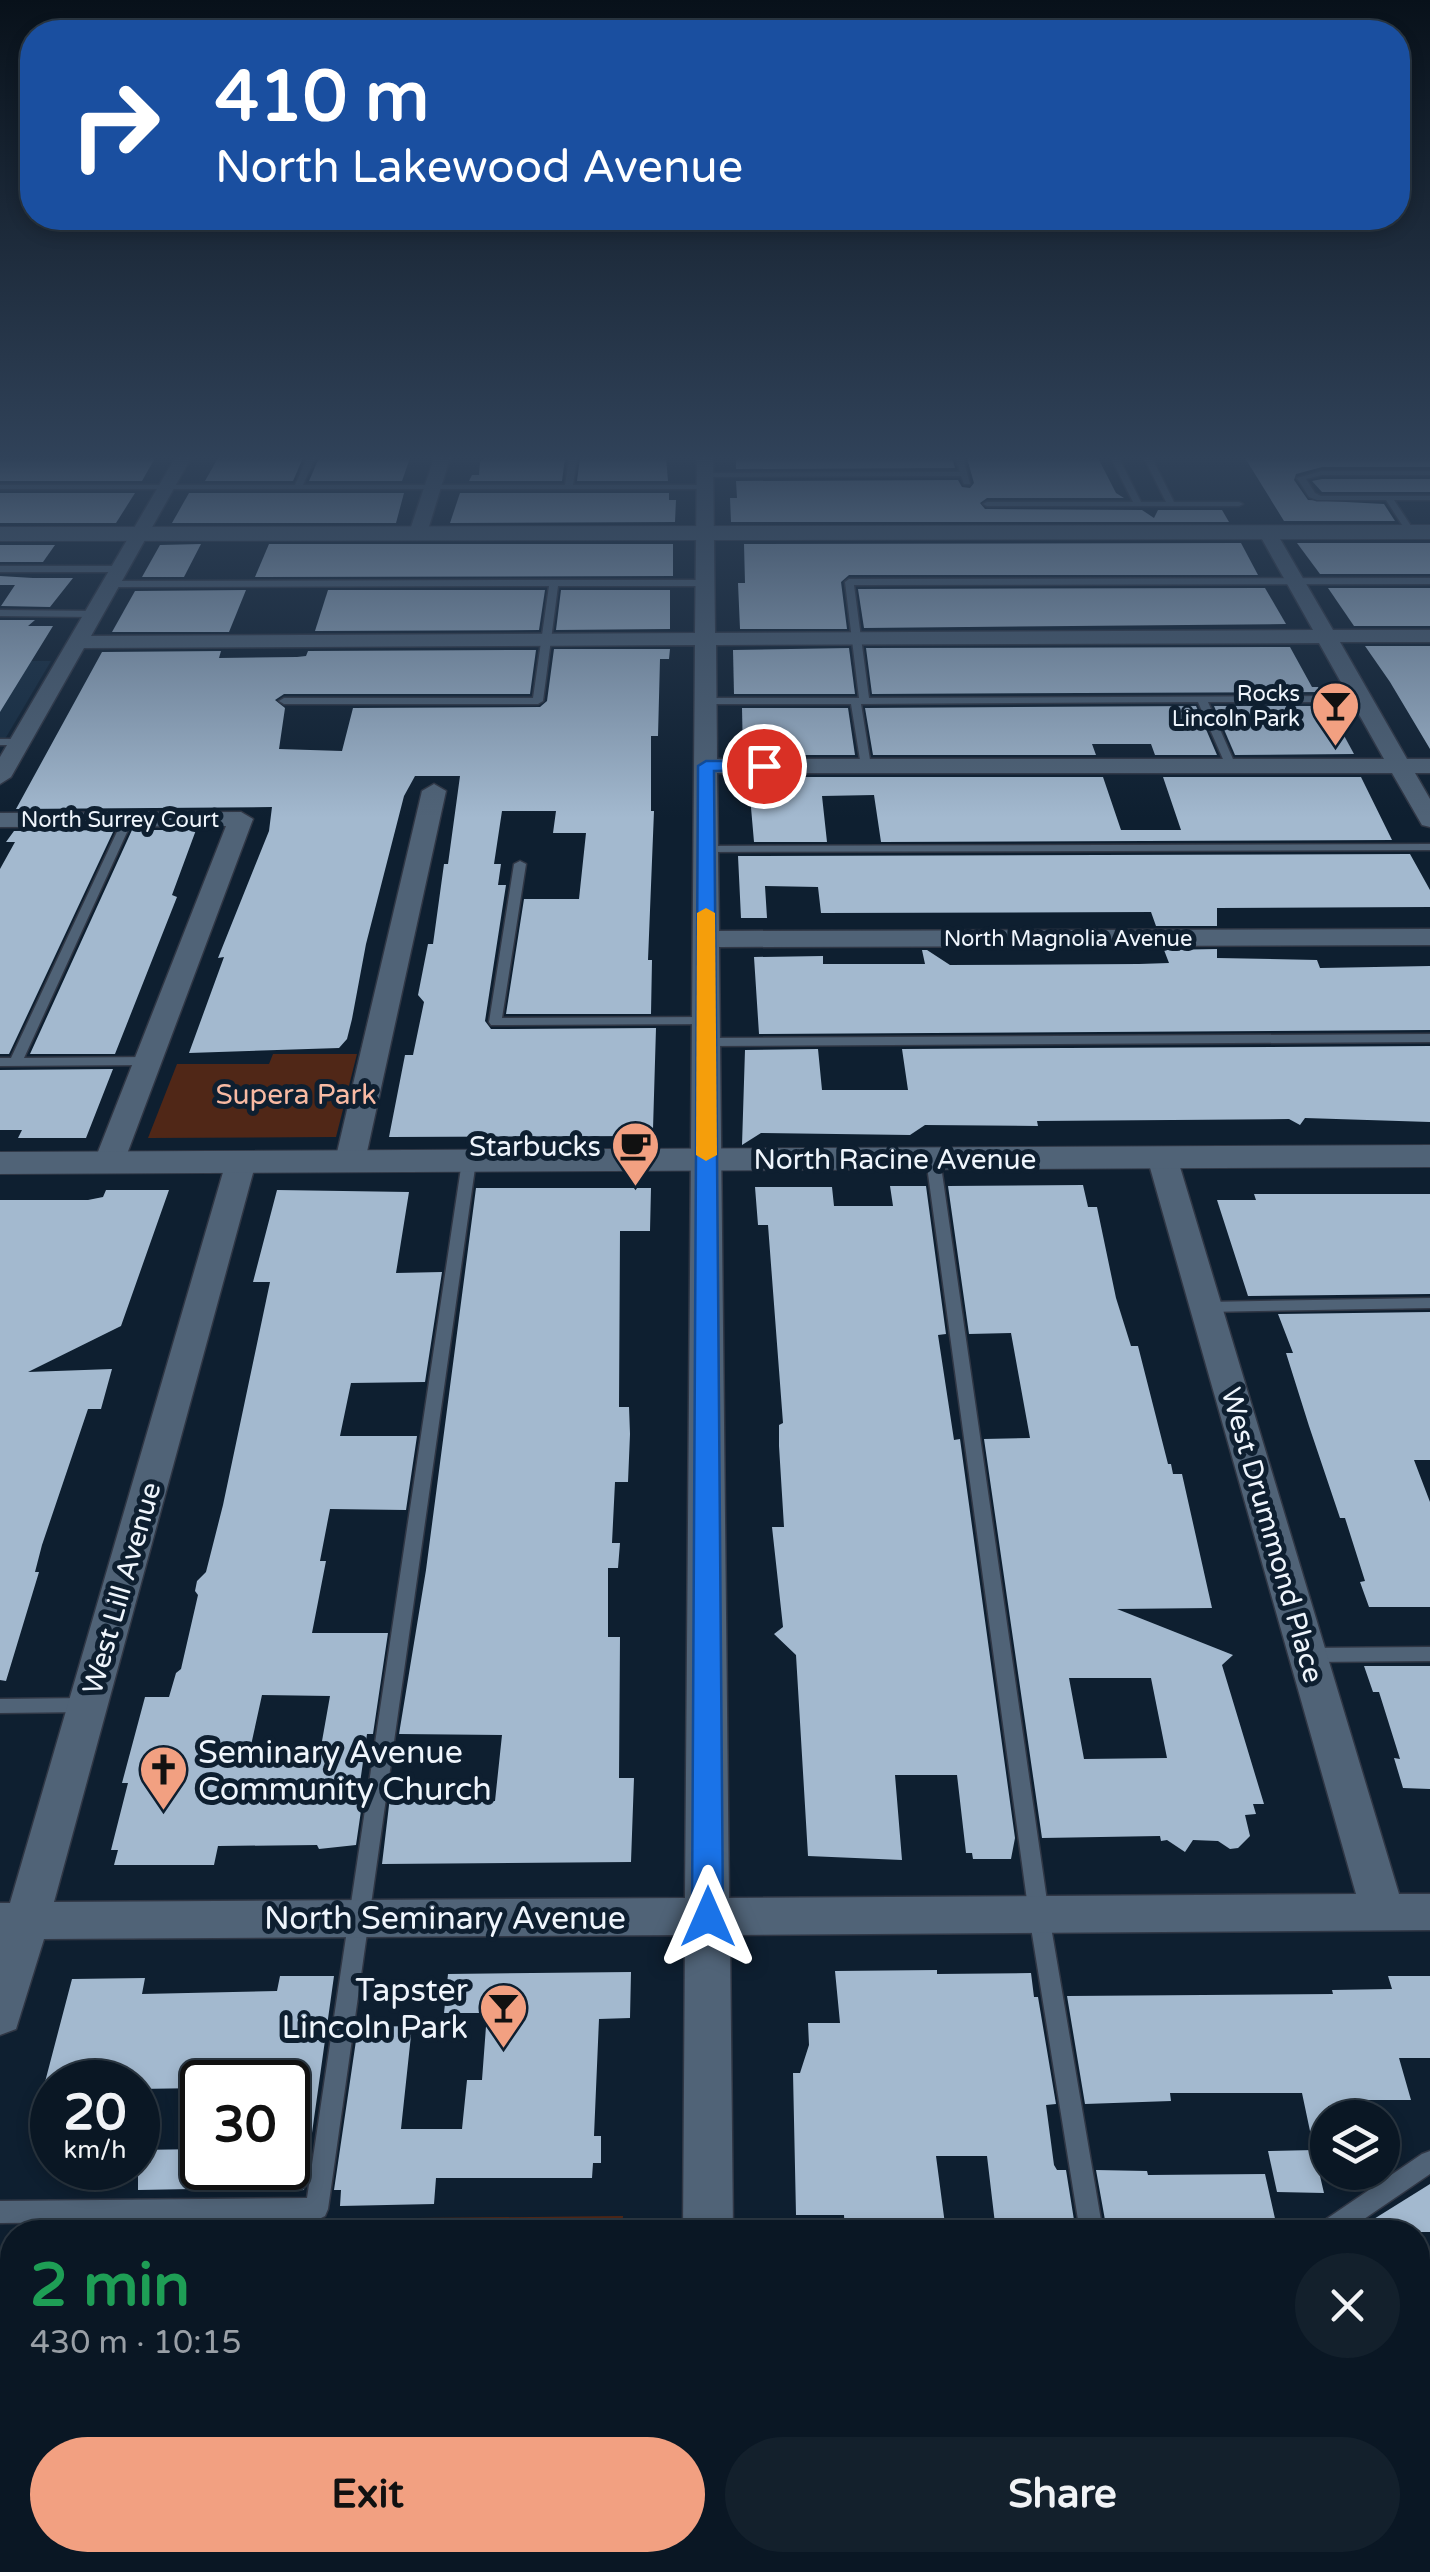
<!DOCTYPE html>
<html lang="en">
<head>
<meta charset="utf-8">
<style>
	body { margin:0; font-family:"Varela Round",sans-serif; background:#13202c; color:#f1f3f6; height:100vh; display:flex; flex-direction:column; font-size:38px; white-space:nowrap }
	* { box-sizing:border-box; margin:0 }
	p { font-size:32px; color:#999fa6 }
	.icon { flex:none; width:55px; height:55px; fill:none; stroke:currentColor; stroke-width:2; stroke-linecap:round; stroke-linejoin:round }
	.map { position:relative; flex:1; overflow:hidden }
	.panel { position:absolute; left:0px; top:2220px; width:1430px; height:352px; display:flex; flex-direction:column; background:#0a1724; border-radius:40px 40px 0 0; box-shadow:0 5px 15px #0003,0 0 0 2px #2a3641 }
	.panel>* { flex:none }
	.banner { position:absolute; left:20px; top:20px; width:1390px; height:210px; border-radius:40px; box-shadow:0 5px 15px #0003,0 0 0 2px #2a3641; background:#1a4fa0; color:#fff; overflow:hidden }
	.tools { position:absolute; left:1310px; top:2100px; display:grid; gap:20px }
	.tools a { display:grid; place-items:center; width:90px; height:90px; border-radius:50%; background:#0a1724; box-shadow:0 5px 15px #0003,0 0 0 2px #2a3641; font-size:50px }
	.speed { position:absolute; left:30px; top:2060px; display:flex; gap:20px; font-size:50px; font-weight:700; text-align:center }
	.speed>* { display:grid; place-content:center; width:130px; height:130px; border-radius:50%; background:#0a1724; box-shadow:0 5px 15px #0003,0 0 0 2px #2a3641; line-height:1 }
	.speed small { font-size:25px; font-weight:400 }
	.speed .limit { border:5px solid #111; border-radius:15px; background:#fff; color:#111 }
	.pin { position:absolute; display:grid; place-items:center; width:85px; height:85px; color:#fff; margin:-42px; border:5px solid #fff; border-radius:50%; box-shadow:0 2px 10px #0007 }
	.me { position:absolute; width:110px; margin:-55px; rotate:0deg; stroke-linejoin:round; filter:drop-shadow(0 0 8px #0008) }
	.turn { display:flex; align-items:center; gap:35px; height:210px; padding:0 30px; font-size:45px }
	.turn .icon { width:130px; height:130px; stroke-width:2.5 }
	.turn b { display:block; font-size:70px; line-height:85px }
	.round { display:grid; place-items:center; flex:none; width:105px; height:105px; border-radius:52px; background:#13202c }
	.head { display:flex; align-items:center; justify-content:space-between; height:170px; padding:0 30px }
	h1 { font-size:60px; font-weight:800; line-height:75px; color:#1e9e55 }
	.action { display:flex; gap:20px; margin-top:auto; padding:20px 30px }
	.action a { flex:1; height:115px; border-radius:60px; background:#f2a081; color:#111; font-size:40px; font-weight:800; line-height:115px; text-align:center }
	.action a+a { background:#13202c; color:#f1f3f6 }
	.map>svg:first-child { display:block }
	.built { fill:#152c41 }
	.green { fill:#502717 }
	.building { fill:#a3b9cf; fill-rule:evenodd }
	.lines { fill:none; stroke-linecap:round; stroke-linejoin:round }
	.service-casing { stroke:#303745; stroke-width:3 }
	.minor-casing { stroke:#303745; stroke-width:3 }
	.tertiary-casing { stroke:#303745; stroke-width:2 }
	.service { fill:#506377; fill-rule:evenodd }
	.minor { fill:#506377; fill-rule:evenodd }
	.tertiary { fill:#506377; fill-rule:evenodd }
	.route { fill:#1a73e8; stroke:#114b97; stroke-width:2.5 }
	.slow { fill:#f59e0b }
	.labels { text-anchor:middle; stroke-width:10; stroke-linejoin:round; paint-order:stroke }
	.far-poi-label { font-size:22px; fill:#eff5fc; stroke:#0e1f30; text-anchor:end }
	.far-street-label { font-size:22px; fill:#eff5fc; stroke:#0e1f30 }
	.park-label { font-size:28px; fill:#f8baa3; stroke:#0e1f30 }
	.poi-label { font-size:28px; fill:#eff5fc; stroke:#0e1f30; text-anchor:end }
	.street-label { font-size:28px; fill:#eff5fc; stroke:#0e1f30 }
	.near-poi-label { font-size:32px; fill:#eff5fc; stroke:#0e1f30; text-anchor:start }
	.near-street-label { font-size:32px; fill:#eff5fc; stroke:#0e1f30 }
</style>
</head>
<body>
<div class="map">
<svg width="1430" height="2572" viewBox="0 0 1430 2572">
	<rect width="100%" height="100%" fill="#0e1f30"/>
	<path class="built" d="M0,661h51l-46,78h-5z"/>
	<g class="green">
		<path d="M273,1054h84l-21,83 -188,1 29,-74h92z"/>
		<path d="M623,2216l-1,16h-604l2,-10z"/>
		<path d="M12,2254v306h598v12h-610v-269z"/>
	</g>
	<g class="building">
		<path d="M0,458h155l-13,23h-142z"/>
		<path d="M218,458h85l-10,23h-88z"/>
		<path d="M319,458h91l-8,23h-93z"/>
		<path d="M484,458h81l-3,23h-93l3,-6h7l1,-13z"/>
		<path d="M580,458h86l2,23h-91z"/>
		<path d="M736,458h216l3,10 -219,1z"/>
		<path d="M967,458h131l18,35 8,5h-137l-7,5 5,6 157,1 12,8 4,-8h64l7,12h-498l-1,-24h7l-1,-17 222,-1 4,7 8,1 4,-5z"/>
		<path d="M1245,458h185v9h-108l-26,7 -2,6 14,20 76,4 11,17h-111z"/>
		<path d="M1322,479h108v13h-108l-10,-11z"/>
		<path d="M0,493h135l-19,30h-116z"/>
		<path d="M189,493h215l-8,30h-224z"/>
		<path d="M460,493h209v7h7l-1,22 -225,1z"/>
		<path d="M1241,543l17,32h-409l-8,7 6,47h-107l-2,-46h7l-1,-39z"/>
		<path d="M1297,543h133v31h-110z"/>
		<path d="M201,544l-17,33h-42l18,-32z"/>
		<path d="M269,544h404v32l-418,1z"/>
		<path d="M0,545h55l-12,17h-43z"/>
		<path d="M0,576l33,2h40l-23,29 -49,-1 14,-21h-15z"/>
		<path d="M1265,588l21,36 -422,4 -6,-39z"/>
		<path d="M1328,588h102v38h-76z"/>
		<path d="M246,590l-17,42h-117l23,-41z"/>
		<path d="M328,590h217l-6,40 -224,1z"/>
		<path d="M561,590h109v39l-114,1z"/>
		<path d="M0,620h35l-7,6h25l-53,86z"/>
		<path d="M1365,646h65v103l-40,-67z"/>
		<path d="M1290,647l22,40h6l3,5 -449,2 -6,-46z"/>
		<path d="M849,648l6,46h-121l-1,-44z"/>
		<path d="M554,649h116l-1,10h-9l-2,77h-7v75h3l-6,149h4l-1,54h-145l18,-115h55l7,-66h-33l3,-22h-54l-8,53h7l-3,21h8l-21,136 6,8 165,-1 -3,101 -13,7 -251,1 16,-82h8l11,-53 -6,-7 10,-51h5l11,-80h4l12,-88h-45l-11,20 -38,148 -14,75 -5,20 -8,9 -150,5 35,-96 -6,1 51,-127 3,-24 -256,2 86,-157 119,-1 -2,7 78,-1 9,-1 2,-5 228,-1 -6,44h-246l-9,6 10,8 -6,41 63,2 11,-43 187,-1 7,-6z"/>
		<path d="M1196,706l21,49h-62l-4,-11h-59l4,11h-223l-8,-47z"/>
		<path d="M1214,706h114l26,48 -119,1z"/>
		<path d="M742,708h106l7,47h-112z"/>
		<path d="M743,777h360l18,53h60l-18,-53h198l31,63 -511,2 -7,-47 -52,1 5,46h-73l-4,-46h-6z"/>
		<path d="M114,830l-105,224h-9v-185l15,-27h-9l8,-11z"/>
		<path d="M132,830h64l-24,65 5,2 -62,157h-85z"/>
		<path d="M1410,854l20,36v17l-213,1v18h-61l-5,-14 -330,1 -3,-26 -53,-1 2,32h-26l-3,-62z"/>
		<path d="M1217,949v9l100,2 3,8 110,-2v64l-671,4 -5,-77 69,-1v8h102l-3,-14h5l23,15 189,-1 30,-1 -5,-13z"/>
		<path d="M1430,1046v76l-125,-4 -5,7 -11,-6 -252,2 1,5 -113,-1 -15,10 -149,-2 -19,12 3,-95 73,-1 4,41h86l-6,-41z"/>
		<path d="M113,1069l-27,69h-68l4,-8h-22v-60z"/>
		<path d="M1083,1185l5,22h9l19,91 15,48h7l30,118h3l2,10h9l30,134 -95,1 116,46 -11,10 42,139h-11l3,10 -11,1 5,21 -12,12 -8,1 -12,-8 -25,-1 -8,12 -18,-12 -6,1 -1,-5 -118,2 -58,-399 46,-1 -19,-105 -42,1 -21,-148zM1069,1678h82l16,80 -83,1z"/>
		<path d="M890,1186h36l20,148 -8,1 16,105 6,-1 55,399 -4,21h-38l-1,-6h-6l-9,-78h-62l7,85 -94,-4 -12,-201 -22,-21 9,-7 -11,-100h12l-5,-81v-21l4,-2 -15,-198h-10l-3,-38h77l2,19h59z"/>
		<path d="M476,1188h175l-1,43h-30l-1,176h10l1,27 -2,48h-13l-3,61h8l-2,25h-10v69h12l-1,141h15l-3,84 -249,2 8,-67h20l-1,5 86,-1 7,-66 -103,-1 27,-164z"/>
		<path d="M106,1190h63l-48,136 -93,46 84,-3 -11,40h-13l-46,136 -7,27h4l-33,109 -6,-1v-480h88l15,-3z"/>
		<path d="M277,1190l132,2 -13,81 46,-1 -17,110 -74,1 -11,53h77l-11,74 -76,-1 -10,52h6l-14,72h76l-15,101h-6l-9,63h5l-7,48 -37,4 -2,-4 -99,1 -4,19h-100l4,-15h-7l17,-67h-6l23,-86h24l7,-24 5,-4 17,-74 -3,-4 2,-10 9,-9 17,-67 47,-223h-17zM262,1695l68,1 -11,62 -71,1z"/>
		<path d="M1254,1194h176v100l-182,2 -31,-96h39z"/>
		<path d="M1430,1312v148h-16l16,42v105h-61l-9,-25 5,-1 -20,-63h-5l-31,-92 -23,-73h7l-15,-39z"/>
		<path d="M1364,1666h66v123l-27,-1 -9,-30 6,1 -21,-67h-6z"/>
		<path d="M937,1970v4l94,-1 3,24h4l18,107 -10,1 8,60 3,5h9l8,50h-10l1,12h-69l-9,-76h-51l10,76h-101l-1,-17h-48l-3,-142h7l9,-28 -1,-22h32l-5,-52z"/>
		<path d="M631,1972l-1,46 -31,1 -5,117h7v27h-8l-1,15h-156l-2,26 -94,2 1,-16h-7l24,-163 54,-1 -11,103h61l5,-49h15l5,-67h-43l4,-39z"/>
		<path d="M280,1976h54l-30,214 -16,1v-109h-86v6l-64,1v-7h-93l27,-103 73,-1 -3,16 135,-3z"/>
		<path d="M1388,1976h42v82h-31l12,42h-56l2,6h-29v69l-8,1 4,17 -47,-1 -9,-41 46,-1 -12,-57h-132l1,8 -86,3 -18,-108 266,-2 -1,-4 60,-1z"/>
		<path d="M202,2149v33h-8l-2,7 -54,1v-40z"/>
		<path d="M1096,2170l51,1 1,4 117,-1 11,49 -171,-3z"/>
		<path d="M1430,2184v48h-77z"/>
	</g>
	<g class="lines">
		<defs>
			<g id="service">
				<path d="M307,458h8l-12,27h262l4,-27h8l-4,27h132l4,2 -4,2h-705v-4h295z"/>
				<path d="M955,458h8l7,26h-6l-3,-8 -256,1 -4,-2 4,-2 255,-1z"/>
				<path d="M1111,458h8l22,44h25l-22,-44h8l22,44h65l4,2 -4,2h-252l-4,-2 4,-2h146z"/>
				<path d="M1322,471h108v4h-108l-16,4 9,14 6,3h109v4h-36l21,32 -7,2 -22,-34h-69l-8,-3 -12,-19z"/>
				<path d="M0,566h120l4,3 -4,3h-120z"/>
				<path d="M1430,578v6l-576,1 15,113 492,-2 5,3 -5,3h-153l28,64 -5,3 -5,-3 -28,-64 -337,2 10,62 -5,3 -5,-3 -10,-62h-145l-5,-3 5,-3h153l-14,-116 4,-3z"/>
				<path d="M554,580h152l4,3 -4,3h-148l-15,115 -5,3h-254l-5,-3 5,-3h249l16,-112 -439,1 -4,-3 4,-3z"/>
				<path d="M0,610l94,1 5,3 -5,3 -94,-1z"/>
				<path d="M0,739h20l5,3 -5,3h-20z"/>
				<path d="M128,816l5,3 -109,239 124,-1 7,4 -7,4 -148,1v-8h11l112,-239z"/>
				<path d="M1430,844v6l-724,2 -6,-3 6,-3z"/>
				<path d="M520,861l6,3 -24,154 204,-1 6,4 -2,3 -219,1 -2,-3 25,-158z"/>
				<path d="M1430,1034v8l-724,4 -6,-4 6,-4z"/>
				<path d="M933,1155l7,4 109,756 54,317h-23l-51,-317 -103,-756z"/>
				<path d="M469,1157l7,4 -148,1048 -3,7 -8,4 -317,3v-22l307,-3 155,-1037z"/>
				<path d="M1430,1298v10l-224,4 -8,-5 8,-5z"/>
				<path d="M1430,1647v14l-121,1 -6,-2 -3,-5 3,-5 6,-2z"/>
				<path d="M86,1698l7,2 2,5 -2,5 -7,2 -86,1v-14z"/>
				<path d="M1430,2151v23l-85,58h-29l3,-8 103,-70z"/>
				<path d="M1090,2560h26l-5,12h-26z"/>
			</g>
			<g id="minor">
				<path d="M175,458h16l-100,178 604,-3 2,-175h16l2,175 598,-3 -55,-98 9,-6 9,6 57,98h97v12h-90l67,117h23v14h-15l15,26v28l-8,-2 -30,-52h-675l2,158 711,-2v16l-711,2 10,951 627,-4 -209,-737 4,-6h22l4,6 222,737h31v36l-700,5 3,297h-50l2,-297 -641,4 -28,90 -16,6v-132h10l216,-741 4,-6h22l4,6 -202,740 631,-4 10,-1253 -611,3 -73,129 -11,7v-27zM1319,643l65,116h-667l-1,-114z"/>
				<path d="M434,458h16l-23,75 -9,6 -9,-6z"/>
				<path d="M434,784l12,7 -81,370 -4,6h-22l-4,-6 87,-370z"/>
				<path d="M241,812l12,7 -129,343 -4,6h-22l-4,-6 132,-336 -226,1v-14z"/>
				<rect x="680" y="2560" width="56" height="12"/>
			</g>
			<g id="tertiary">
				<path d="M1430,525v14l-1430,2v-14z"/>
				<path d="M1430,1145v22l-1430,7v-22z"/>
			</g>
		</defs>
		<use href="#service" class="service-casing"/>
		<use href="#minor" class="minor-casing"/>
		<use href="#tertiary" class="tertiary-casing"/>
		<use href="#service" class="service"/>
		<use href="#minor" class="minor"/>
		<use href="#tertiary" class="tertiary"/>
	</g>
	<linearGradient id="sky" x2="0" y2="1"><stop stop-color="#08111a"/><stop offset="0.56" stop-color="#304259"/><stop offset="1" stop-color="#304259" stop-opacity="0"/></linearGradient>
	<rect width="1430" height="818" fill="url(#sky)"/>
	<path class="route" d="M764,761l5,2v7l-55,1 9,1146 -5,9 -10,3 -11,-3 -5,-9 6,-1151 8,-5z"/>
	<path class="slow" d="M706,908l9,5 2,242 -11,6 -10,-6 1,-242z"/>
	<defs>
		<symbol id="bar-pin" viewBox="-11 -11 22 30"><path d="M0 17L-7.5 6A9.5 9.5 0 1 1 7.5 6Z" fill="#f2a081" stroke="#0e1f30"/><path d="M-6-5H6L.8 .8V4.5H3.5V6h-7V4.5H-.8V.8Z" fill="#111"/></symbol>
		<symbol id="cafe-pin" viewBox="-11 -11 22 30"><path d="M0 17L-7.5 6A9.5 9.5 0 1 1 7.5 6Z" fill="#f2a081" stroke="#0e1f30"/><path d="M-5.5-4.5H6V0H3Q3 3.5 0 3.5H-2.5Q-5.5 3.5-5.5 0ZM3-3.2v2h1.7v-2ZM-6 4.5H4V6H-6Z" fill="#111"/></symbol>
		<symbol id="church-pin" viewBox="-11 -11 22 30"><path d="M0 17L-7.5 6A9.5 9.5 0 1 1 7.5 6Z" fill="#f2a081" stroke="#0e1f30"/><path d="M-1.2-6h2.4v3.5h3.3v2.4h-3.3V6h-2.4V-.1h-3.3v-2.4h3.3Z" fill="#111"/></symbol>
	</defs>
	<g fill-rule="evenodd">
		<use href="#bar-pin" x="1308" y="678" width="55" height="75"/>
		<use href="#cafe-pin" x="608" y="1118" width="55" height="75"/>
		<use href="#church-pin" x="136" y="1742" width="55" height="75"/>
		<use href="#bar-pin" x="476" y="1980" width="55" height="75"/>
	</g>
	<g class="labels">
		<g class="far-poi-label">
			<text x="1300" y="701">Rocks<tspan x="1300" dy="25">Lincoln Park</tspan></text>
		</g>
		<g class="far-street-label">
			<text x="120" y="827">North Surrey Court</text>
			<text x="1068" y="946">North Magnolia Avenue</text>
		</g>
		<g class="park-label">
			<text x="296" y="1104">Supera Park</text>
		</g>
		<g class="poi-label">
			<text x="601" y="1156">Starbucks</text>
		</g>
		<g class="street-label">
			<text x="895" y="1169">North Racine Avenue</text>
			<text transform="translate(1273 1535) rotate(74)" y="10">West Drummond Place</text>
			<text transform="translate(121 1588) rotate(-74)" y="10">West Lill Avenue</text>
		</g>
		<g class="near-poi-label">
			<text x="198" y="1763">Seminary Avenue<tspan x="198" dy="37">Community Church</tspan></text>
			<text x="468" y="2001" text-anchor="end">Tapster<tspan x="468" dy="37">Lincoln Park</tspan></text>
		</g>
		<g class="near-street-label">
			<text x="445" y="1929">North Seminary Avenue</text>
		</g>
	</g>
</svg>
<div class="tools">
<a><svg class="icon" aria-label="layers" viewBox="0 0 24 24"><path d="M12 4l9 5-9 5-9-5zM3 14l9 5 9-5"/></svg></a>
</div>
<div class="speed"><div>20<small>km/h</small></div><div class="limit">30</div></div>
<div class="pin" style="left:764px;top:766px;background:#d93025"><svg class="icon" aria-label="arrive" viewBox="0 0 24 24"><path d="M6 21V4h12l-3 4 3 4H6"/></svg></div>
<svg class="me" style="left:708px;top:1917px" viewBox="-20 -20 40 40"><path d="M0-17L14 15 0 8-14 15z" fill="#1a73e8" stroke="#fff" stroke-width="4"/></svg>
<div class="banner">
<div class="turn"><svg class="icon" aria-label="right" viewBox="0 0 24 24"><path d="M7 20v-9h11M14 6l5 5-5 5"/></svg><div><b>410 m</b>North Lakewood Avenue</div></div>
</div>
<section class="panel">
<div class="head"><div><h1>2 min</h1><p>430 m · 10:15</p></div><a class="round"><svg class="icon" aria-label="close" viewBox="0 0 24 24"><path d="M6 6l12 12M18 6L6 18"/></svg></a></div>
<div class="action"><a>Exit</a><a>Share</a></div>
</section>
</div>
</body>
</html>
